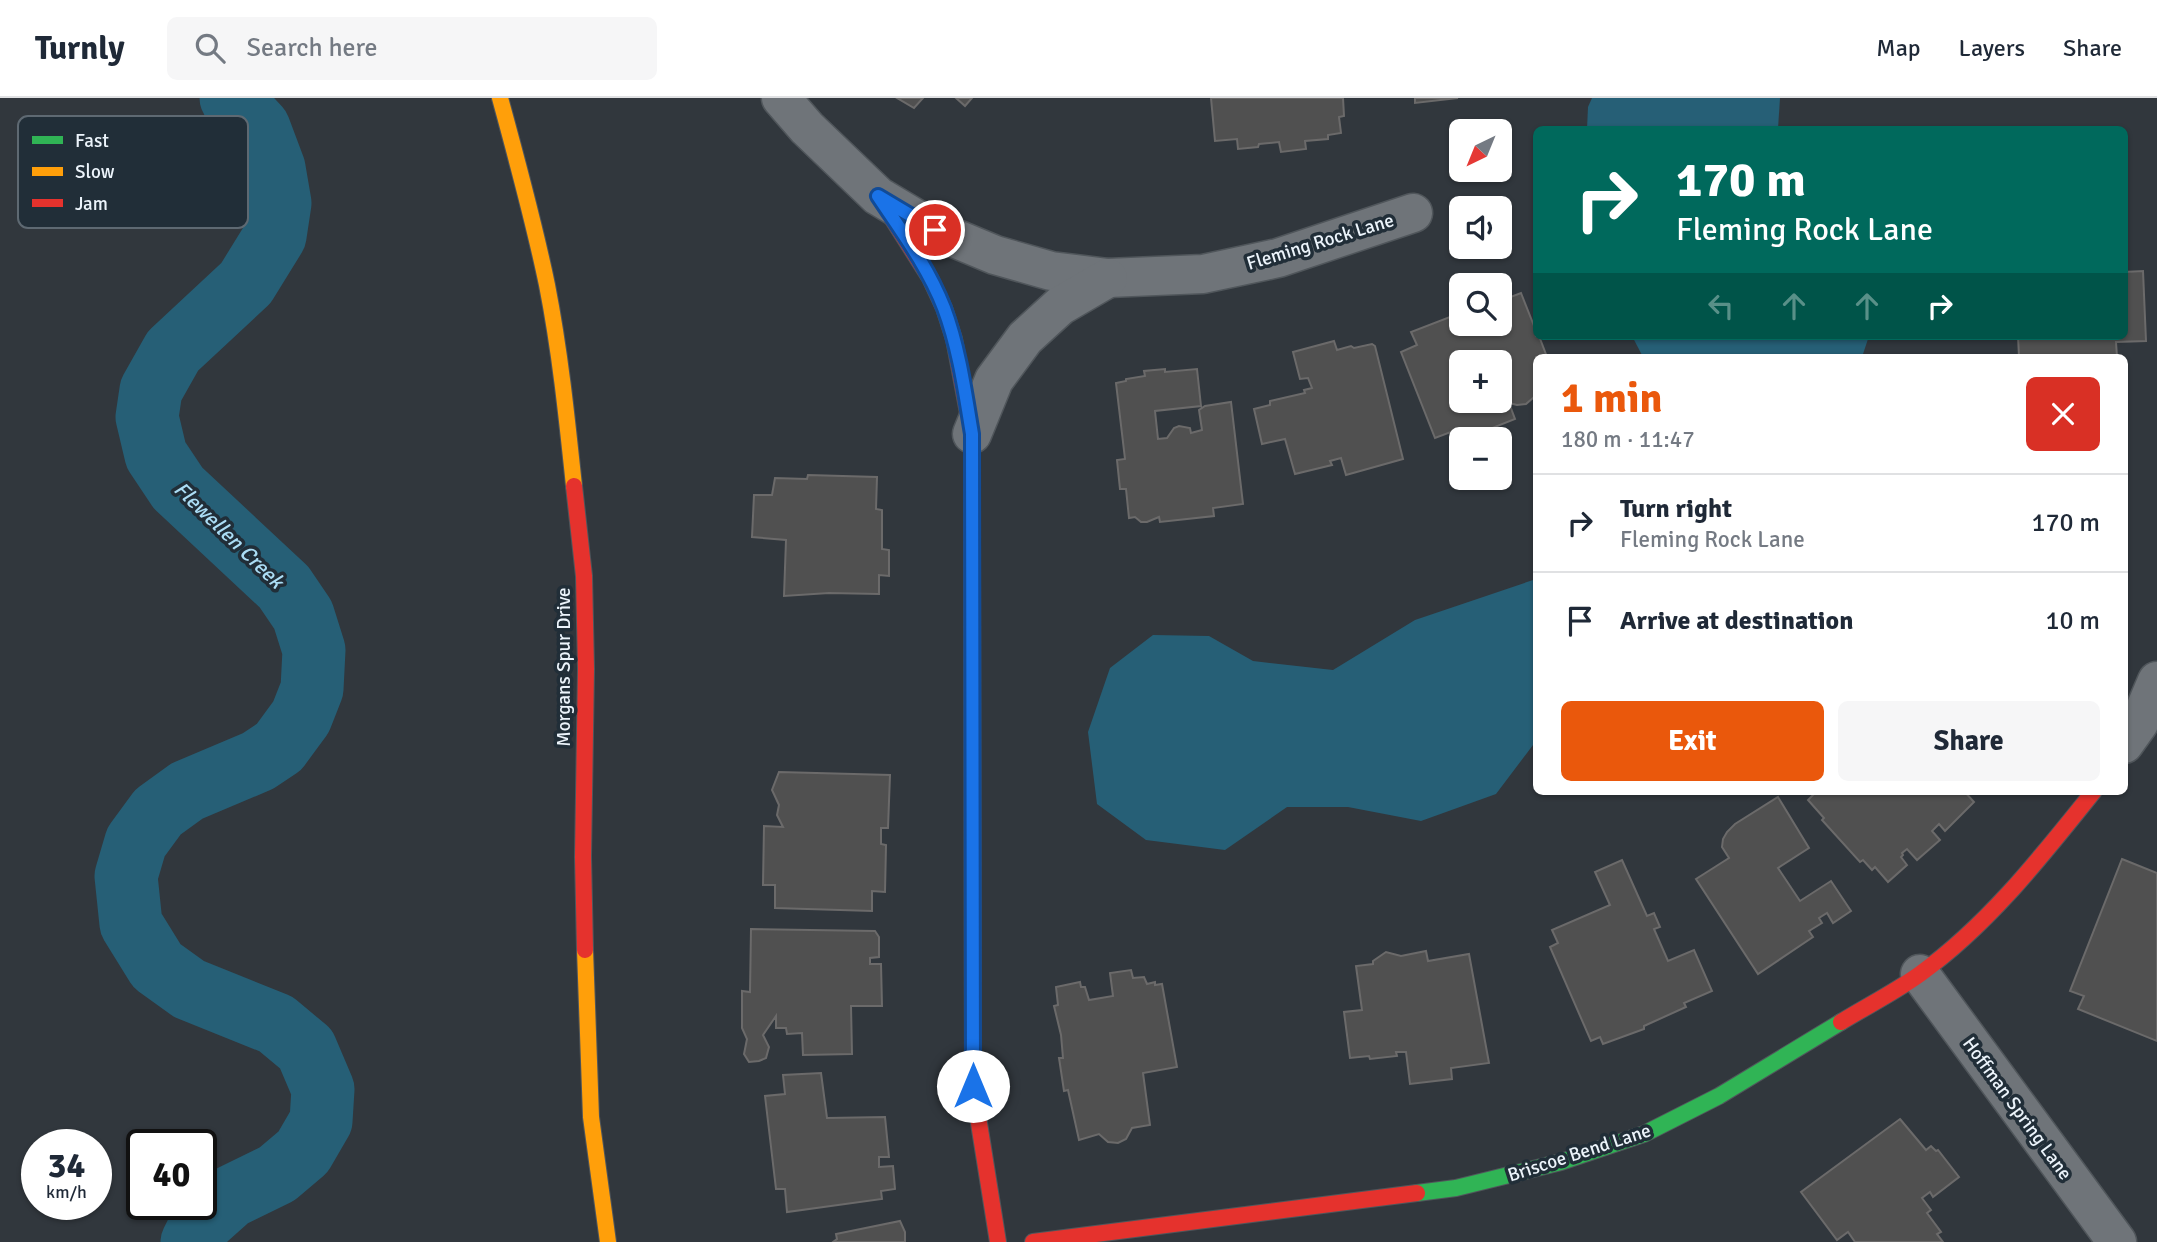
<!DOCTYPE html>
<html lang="en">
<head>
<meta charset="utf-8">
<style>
	body { margin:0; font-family:Signika,sans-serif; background:#f6f6f7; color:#1f2937; height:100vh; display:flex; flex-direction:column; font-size:26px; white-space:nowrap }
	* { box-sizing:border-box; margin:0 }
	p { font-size:23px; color:#747a83 }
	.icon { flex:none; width:38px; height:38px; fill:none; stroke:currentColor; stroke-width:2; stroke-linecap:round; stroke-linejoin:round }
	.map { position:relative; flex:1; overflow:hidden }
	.sheet { position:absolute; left:1533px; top:256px; width:595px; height:441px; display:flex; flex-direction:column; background:#fff; border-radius:10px; box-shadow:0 2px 5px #0004 }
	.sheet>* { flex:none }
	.guide { position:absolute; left:1533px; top:28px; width:595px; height:214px; border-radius:10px; box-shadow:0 2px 5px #0004; background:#00695c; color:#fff; overflow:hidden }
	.needle { width:46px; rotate:223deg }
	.fabs { position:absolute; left:1449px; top:21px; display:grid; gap:14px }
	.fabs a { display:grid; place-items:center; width:63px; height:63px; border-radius:10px; background:#fff; box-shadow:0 2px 5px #0004; font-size:35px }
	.speed { position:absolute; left:21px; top:1031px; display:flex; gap:14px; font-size:35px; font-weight:700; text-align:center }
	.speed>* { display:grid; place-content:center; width:91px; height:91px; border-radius:50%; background:#fff; box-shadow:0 2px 5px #0004; line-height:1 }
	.speed small { font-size:18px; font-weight:400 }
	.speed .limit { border:4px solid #111; border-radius:10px; background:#fff; color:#111 }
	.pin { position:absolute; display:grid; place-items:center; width:60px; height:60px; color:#fff; margin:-30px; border:4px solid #fff; border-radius:50%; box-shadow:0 2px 7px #0007 }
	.me { position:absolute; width:77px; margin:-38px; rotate:0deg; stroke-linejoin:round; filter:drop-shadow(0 0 5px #0008) }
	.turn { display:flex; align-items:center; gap:24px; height:147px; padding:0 28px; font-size:32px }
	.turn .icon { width:91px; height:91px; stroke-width:2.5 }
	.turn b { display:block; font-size:49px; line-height:60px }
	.lanes { display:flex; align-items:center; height:66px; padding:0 28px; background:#0003; justify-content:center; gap:35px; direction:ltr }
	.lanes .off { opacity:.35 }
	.round { display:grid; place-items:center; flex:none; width:74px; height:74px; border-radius:10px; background:#f6f6f7 }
	.overview { display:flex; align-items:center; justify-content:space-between; height:119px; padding:0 28px }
	h1 { font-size:42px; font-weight:800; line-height:52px; color:#ea580c }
	.primary-button { display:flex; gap:14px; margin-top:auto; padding:14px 28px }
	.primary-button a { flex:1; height:80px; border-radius:10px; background:#ea580c; color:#fff; font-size:28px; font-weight:800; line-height:80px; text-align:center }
	.primary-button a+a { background:#f6f6f7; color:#1f2937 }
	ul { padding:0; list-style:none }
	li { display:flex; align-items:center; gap:21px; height:98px; padding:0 28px; border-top:2px solid #e0e1e3 }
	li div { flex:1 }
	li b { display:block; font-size:26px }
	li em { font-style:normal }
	header { display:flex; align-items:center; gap:42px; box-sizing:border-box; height:98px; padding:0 35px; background:#fff; border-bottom:2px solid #e0e1e3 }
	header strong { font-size:33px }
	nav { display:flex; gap:38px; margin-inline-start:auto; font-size:24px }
	.search { width:490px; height:63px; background:#f6f6f7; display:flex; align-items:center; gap:18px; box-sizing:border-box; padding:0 24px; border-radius:10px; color:#747a83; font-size:26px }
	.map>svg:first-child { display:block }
	.water { fill:#265f76 }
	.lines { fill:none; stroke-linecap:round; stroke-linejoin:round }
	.river { stroke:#265f76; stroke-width:63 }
	.building { fill:#505050; stroke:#6b6a6a; stroke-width:2; fill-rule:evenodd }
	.street-casing { stroke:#50565b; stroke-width:41 }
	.fast-casing { stroke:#50565b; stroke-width:18 }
	.slow-casing { stroke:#50565b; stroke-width:18 }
	.jam-casing { stroke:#50565b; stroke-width:18 }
	.street { stroke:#6f7479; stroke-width:38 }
	.fast { stroke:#30b455; stroke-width:16 }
	.slow { stroke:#ff9f0a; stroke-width:16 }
	.jam { stroke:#e5322d; stroke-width:16 }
	.route-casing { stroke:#114b97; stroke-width:18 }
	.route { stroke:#1a73e8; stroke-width:12 }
	.labels { text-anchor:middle; stroke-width:7; stroke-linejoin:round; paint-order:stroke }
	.street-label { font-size:19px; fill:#ecf4fb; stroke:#212e38 }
	.water-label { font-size:21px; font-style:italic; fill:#abddf5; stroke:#212e38 }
	.key { fill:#212e38; stroke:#5e6972; stroke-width:2 }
	.key-label { font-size:19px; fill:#ecf4fb }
</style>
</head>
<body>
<header>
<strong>Turnly</strong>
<div class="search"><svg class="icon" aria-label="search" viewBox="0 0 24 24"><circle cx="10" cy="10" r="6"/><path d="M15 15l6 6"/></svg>Search here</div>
<nav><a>Map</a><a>Layers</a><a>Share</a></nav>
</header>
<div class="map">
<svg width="2157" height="1144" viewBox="0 0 2157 1144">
	<rect width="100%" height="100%" fill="#31373d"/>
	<g class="water">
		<path d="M1592,0h188l-2,31h-191l1,-22z"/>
		<path d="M1632,238h237l-7,21h-219z"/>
		<path d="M1536,481v162l-40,53 -75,27 -73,-14h-61l-62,43 -79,-10 -49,-36 -9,-72 22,-64 43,-33 56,1 44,25 80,9 82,-50z"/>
	</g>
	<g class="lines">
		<path class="river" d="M192,1144l10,-20 28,-25 47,-23 26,-22 18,-31 2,-32 -17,-40 -30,-25 -87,-35 -32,-23 -26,-42 -5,-48 10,-34 22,-30 29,-21 71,-30 21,-14 22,-30 11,-28 2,-39 -11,-35 -19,-28 -106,-99 -22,-33 -9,-38 4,-27 22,-39 73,-68 29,-47 5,-33 -6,-35 -15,-40 -28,-30"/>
	</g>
	<g class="building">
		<path d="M897,0h26l-9,10z"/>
		<path d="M956,0h16l-7,8z"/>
		<path d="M1211,0h132l1,18 -5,1 2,16 -13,2v4l-23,2 1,8 -25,3 -2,-10 -20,2 -1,3 -20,2 -1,-10 -22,2z"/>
		<path d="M1415,0h43l-43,5z"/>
		<path d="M2143,173l3,70 -30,1 1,15h-98l-1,-21h106v-64z"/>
		<path d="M1521,195l15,38v5h3l8,21h-11v42l-3,-1 -7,6 -9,1 -8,-2 6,16 -55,22 -4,-11 -21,8 -34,-86 16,-7 -6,-13 44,-17 2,6 4,-2v5h39v-23zM1461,264h39v39h-39z"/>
		<path d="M1334,243l3,9 14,-4 3,2 18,-4 3,2 28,113 -57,16 -5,-17 -11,3 2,4 -37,9 -10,-35 -23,5 -8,-35 16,-4v-4l35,-8 -1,-3 8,-2 -4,-10 -8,1 -7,-27z"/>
		<path d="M1165,271v3l32,-3 4,37 -46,5 3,28 9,-1 7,-10 5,-2 11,2 1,5 11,-3 -3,-20 6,-4 26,-4 12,102 -30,4 1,8 -54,6 -1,-5 -12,5h-6l-6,-5 -6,1 -3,-29h-6l-3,-29 8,-1 -9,-76 10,-2v-2l19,-3 -1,-5z"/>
		<path d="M808,377l69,2 -1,32 6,1v39l7,1v26l-10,-1v19l-50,-1 -45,3 2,-56 -34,-3 2,-42h18l3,-17 32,1z"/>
		<path d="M779,674l111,3 -2,53h-7v16l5,1 -1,47 -13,-1v20l-97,-3v-23h-12l1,-59 19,1 -6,-12 2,-10 -7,-15z"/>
		<path d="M1817,693h147l10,11 -29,29 -6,-7 -7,7 8,9 -23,20 -10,-11 -5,4 1,2 -2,2 6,8 -19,17 -13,-15 -3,3 -9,-10 -3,2 -38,-42 2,-2 -16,-18z"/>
		<path d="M1778,699l31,51 -31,20 22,33 31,-20 20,30 -18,12 -6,-10 -8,5 3,5 -13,8 4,6 -55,37 -62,-95 33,-21 -7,-11 1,-8 4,-7 8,-8z"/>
		<path d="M2122,761l35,14v168l-79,-32 6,-13 -14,-5z"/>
		<path d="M1622,762l25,56 7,-3 6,14 -6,2 14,32 26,-11 18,41 -28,12 2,4 -42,19v3l-41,15 -3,-7 -9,4 -41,-94 8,-4 -6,-13 58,-25 -15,-33z"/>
		<path d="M751,831l124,2 4,6v20l-9,1v6h11l1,42h-31l1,48 -49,1 -1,-22 -15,1 -1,-6h-10v-12l-13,19 6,12 -3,11 -7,3 -10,1 -5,-8 3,-15 -5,-11v-37l8,1z"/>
		<path d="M1426,853l2,10 41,-7 20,109 -38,5 1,11 -42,5 -4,-32h-10l1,4 -27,3 -1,-3 -19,2 -6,-46 18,-2 -6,-44 17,-2v-3l13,-9 15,4z"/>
		<path d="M1131,872l2,8 11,-1 3,7 8,-2v3l7,-1 15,83 -34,6 7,52 -18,3 -6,11 -8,4 -10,-1 -9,-8 -20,6 -11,-50 -4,1 -5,-33h4l-2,-23 -7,-29 4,-1 -2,-18 24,-5 1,5h4l4,13 24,-4 -3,-23z"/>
		<path d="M821,975l6,45 58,-1 4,40h-10v10l14,-1 2,23 -14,2 1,8 -95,13 -2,-23h-9l-11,-93 20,-2 -2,-19z"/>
		<path d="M1900,1021l26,31 5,-4 5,5 2,-1 21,27 -26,20 -3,-5 -8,6 9,12 -4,3 14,19 -4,2 6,8h-88l-7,-10 -11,8 -36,-48z"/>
		<path d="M900,1123l5,11v10h-72l4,-3 -1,-5z"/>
	</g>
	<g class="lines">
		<defs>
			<g id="street">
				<path d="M781,0l26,30 71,68 57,34 60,25 56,16 57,7 95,-4 75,-16 135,-45"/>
				<path d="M972,336l22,-54 31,-42 35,-32 48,-28"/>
				<path d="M2124,646l15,-21 18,-42"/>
				<path d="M1920,876l197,268"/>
			</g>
			<path id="fast" d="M1417,1095l39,-5 105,-26 83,-28 75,-38 122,-74"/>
			<g id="slow">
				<path d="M500,0c17,62 34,124 47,187 13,66 20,134 27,201"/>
				<path d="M972,438l1,550 5,31"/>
				<path d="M585,852l6,167 17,125"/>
			</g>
			<g id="jam">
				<path d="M878,98l52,82 14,30 10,31 18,95v102"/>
				<path d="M574,388l10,90 2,93 -3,188 2,93"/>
				<path d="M1841,924c26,-16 54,-30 79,-48 69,-50 121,-117 174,-183"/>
				<path d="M978,1019l20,125"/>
				<path d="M1033,1144l384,-49"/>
			</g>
		</defs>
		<use href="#street" class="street-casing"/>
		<use href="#fast" class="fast-casing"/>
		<use href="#slow" class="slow-casing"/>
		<use href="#jam" class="jam-casing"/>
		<use href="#street" class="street"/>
		<use href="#fast" class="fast"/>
		<use href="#slow" class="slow"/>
		<use href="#jam" class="jam"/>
	</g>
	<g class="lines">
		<defs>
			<path id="route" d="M935,132l-57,-34c24,36 50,71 66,112 15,40 21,84 28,126l1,652"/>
		</defs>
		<use href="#route" class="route-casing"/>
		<use href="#route" class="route"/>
	</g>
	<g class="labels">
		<g class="street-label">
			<text transform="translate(1320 143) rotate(-17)" y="7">Fleming Rock Lane</text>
			<text transform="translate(563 569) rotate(-90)" y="7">Morgans Spur Drive</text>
			<text transform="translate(2018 1010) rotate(54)" y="7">Hoffman Spring Lane</text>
			<text transform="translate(1579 1054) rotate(-18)" y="7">Briscoe Bend Lane</text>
		</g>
		<g class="water-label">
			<text transform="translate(229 437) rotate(44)" y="7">Flewellen Creek</text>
		</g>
	</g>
	<rect x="18" y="18" width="230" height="112" rx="10" class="key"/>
	<rect x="32" y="38" width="31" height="8" fill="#30b455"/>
	<rect x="32" y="69" width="31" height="9" fill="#ff9f0a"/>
	<rect x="32" y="101" width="31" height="8" fill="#e5322d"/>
	<g class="key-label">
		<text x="75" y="49">Fast</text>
		<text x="75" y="80">Slow</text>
		<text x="75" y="112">Jam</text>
	</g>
</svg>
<div class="fabs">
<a><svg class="needle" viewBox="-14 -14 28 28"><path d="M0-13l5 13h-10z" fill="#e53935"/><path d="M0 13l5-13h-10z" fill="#747a83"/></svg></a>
<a><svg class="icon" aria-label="sound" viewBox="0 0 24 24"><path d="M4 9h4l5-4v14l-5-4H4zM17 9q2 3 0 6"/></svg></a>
<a><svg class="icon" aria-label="search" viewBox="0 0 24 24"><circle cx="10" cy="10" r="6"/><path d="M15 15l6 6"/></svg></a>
<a>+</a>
<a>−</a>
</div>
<div class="speed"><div>34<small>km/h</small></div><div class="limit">40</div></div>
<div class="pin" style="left:935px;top:132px;background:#d93025"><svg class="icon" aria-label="arrive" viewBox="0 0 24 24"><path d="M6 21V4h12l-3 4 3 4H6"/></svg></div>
<svg class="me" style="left:973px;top:988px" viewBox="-20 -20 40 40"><circle r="19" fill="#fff"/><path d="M0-13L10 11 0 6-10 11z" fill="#1a73e8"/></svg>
<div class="guide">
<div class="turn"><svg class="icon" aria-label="right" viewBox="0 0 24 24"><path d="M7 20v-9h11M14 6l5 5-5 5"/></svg><div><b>170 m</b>Fleming Rock Lane</div></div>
<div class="lanes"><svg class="icon off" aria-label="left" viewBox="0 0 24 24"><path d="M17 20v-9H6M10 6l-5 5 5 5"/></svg><svg class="icon off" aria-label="ahead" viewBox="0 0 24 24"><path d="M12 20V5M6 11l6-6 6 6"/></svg><svg class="icon off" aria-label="ahead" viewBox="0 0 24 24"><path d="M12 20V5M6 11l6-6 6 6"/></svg><svg class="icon" aria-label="right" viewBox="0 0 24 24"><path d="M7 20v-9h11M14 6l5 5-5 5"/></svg></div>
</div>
<section class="sheet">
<div class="overview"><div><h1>1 min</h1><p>180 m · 11:47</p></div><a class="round" style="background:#d93025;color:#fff"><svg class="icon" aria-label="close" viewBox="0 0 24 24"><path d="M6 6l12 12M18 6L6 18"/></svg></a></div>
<ul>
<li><svg class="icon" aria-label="right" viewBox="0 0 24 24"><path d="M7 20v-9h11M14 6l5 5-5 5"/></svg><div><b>Turn right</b><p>Fleming Rock Lane</p></div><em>170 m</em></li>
<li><svg class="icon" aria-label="arrive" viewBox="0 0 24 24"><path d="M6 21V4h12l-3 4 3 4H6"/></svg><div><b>Arrive at destination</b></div><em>10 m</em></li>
</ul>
<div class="primary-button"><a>Exit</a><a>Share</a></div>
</section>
</div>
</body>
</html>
